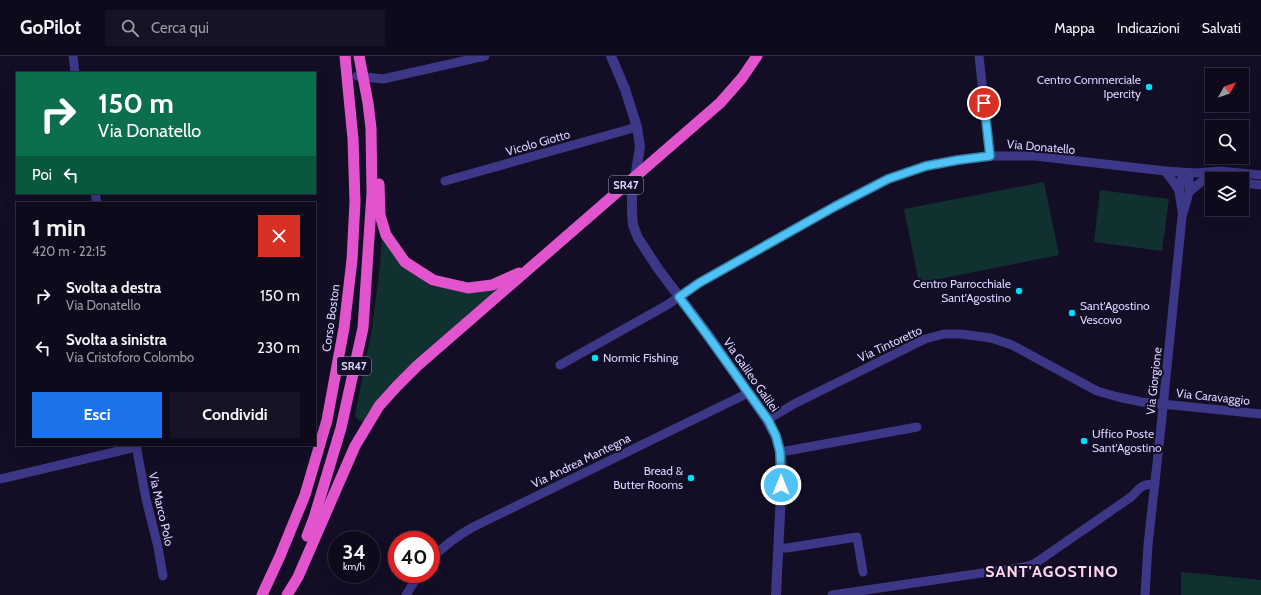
<!DOCTYPE html>
<html lang="it">
<head>
<meta charset="utf-8">
<style>
	body { margin:0; font-family:Cabin,sans-serif; background:#171325; color:#f1f3f6; height:100vh; display:flex; flex-direction:column; font-size:15px; white-space:nowrap }
	* { box-sizing:border-box; margin:0 }
	p { font-size:13px; color:#9b9aa3 }
	.icon { flex:none; width:22px; height:22px; fill:none; stroke:currentColor; stroke-width:2; stroke-linecap:round; stroke-linejoin:round }
	.map { position:relative; flex:1; overflow:hidden }
	.details { position:absolute; left:16px; top:146px; width:300px; height:244px; display:flex; flex-direction:column; background:#0e0a1c; border-radius:0px; box-shadow:0 4px 16px #0002,0 0 0 1px #2e2b3b }
	.details>* { flex:none }
	.guide { position:absolute; left:16px; top:16px; width:300px; height:122px; border-radius:0px; box-shadow:0 4px 16px #0002,0 0 0 1px #2e2b3b; background:#0b6e4f; color:#fff; overflow:hidden }
	.needle { width:26px; rotate:50deg }
	.controls { position:absolute; left:1205px; top:12px; display:grid; gap:8px }
	.controls a { display:grid; place-items:center; width:44px; height:44px; border-radius:0px; background:#0e0a1c; box-shadow:0 4px 16px #0002,0 0 0 1px #2e2b3b; font-size:20px }
	.speed { position:absolute; left:328px; top:475px; display:flex; gap:8px; font-size:20px; font-weight:700; text-align:center }
	.speed>* { display:grid; place-content:center; width:52px; height:52px; border-radius:50%; background:#0e0a1c; box-shadow:0 4px 16px #0002,0 0 0 1px #2e2b3b; line-height:1 }
	.speed small { font-size:10px; font-weight:400 }
	.speed .limit { border:6px solid #d22; background:#fff; color:#111 }
	.pin { position:absolute; display:grid; place-items:center; width:34px; height:34px; color:#fff; margin:-17px; border:2px solid #fff; border-radius:50%; box-shadow:0 1px 4px #0007 }
	.me { position:absolute; width:44px; margin:-22px; rotate:0deg; stroke-linejoin:round; filter:drop-shadow(0 0 3px #0008) }
	.turn { display:flex; align-items:center; gap:14px; height:84px; padding:0 16px; font-size:18px }
	.turn .icon { width:52px; height:52px; stroke-width:2.5 }
	.turn b { display:block; font-size:28px; line-height:34px }
	.then { display:flex; align-items:center; height:38px; padding:0 16px; background:#0003; gap:8px; font-size:15px }
	.round { display:grid; place-items:center; flex:none; width:42px; height:42px; border-radius:0px; background:#171325 }
	.headline { display:flex; align-items:center; justify-content:space-between; height:68px; padding:0 16px }
	h1 { font-size:24px; font-weight:800; line-height:30px }
	.button { display:flex; gap:8px; margin-top:auto; padding:8px 16px }
	.button a { flex:1; height:46px; border-radius:0px; background:#1a73e8; color:#fff; font-size:16px; font-weight:800; line-height:46px; text-align:center }
	.button a+a { background:#171325; color:#f1f3f6 }
	ul { padding:0; list-style:none }
	li { display:flex; align-items:center; gap:12px; height:52px; padding:0 16px }
	li div { flex:1 }
	li b { display:block; font-size:15px }
	li em { font-style:normal }
	header { display:flex; align-items:center; gap:24px; box-sizing:border-box; height:56px; padding:0 20px; background:#0e0a1c; border-bottom:1px solid #2e2b3b }
	header strong { font-size:19px }
	nav { display:flex; gap:22px; margin-inline-start:auto; font-size:14px }
	.search { width:280px; height:36px; background:#171325; display:flex; align-items:center; gap:10px; box-sizing:border-box; padding:0 14px; border-radius:0px; color:#9b9aa3; font-size:15px }
	.map>svg:first-child { display:block }
	.green { fill:#113030 }
	.lines { fill:none; stroke-linecap:round; stroke-linejoin:round }
	.minor { stroke:#3c3787; stroke-width:9 }
	.tertiary { stroke:#3c3787; stroke-width:10 }
	.trunk { stroke:#e254ce; stroke-width:11 }
	.route-casing { stroke:#337fa1; stroke-width:10 }
	.route { stroke:#4fc3f7; stroke-width:7 }
	.poi-dot { fill:#00ddfe; stroke:#130e26; stroke-width:1.5 }
	.labels { text-anchor:middle; stroke-width:4; stroke-linejoin:round; paint-order:stroke }
	.shield { fill:#130e26; stroke:#9e98be; stroke-width:1 }
	.shield-label { font-size:11px; font-weight:bold; fill:#d9d3ff }
	.poi-label { font-size:12px; fill:#d9d3ff; stroke:#130e26; text-anchor:end }
	.street-label { font-size:12px; fill:#d9d3ff; stroke:#130e26 }
	.district-label { font-size:16px; font-weight:bold; letter-spacing:1px; fill:#ffd5ee; stroke:#130e26 }
</style>
</head>
<body>
<header>
<strong>GoPilot</strong>
<div class="search"><svg class="icon" aria-label="search" viewBox="0 0 24 24"><circle cx="10" cy="10" r="6"/><path d="M15 15l6 6"/></svg>Cerca qui</div>
<nav><a>Mappa</a><a>Indicazioni</a><a>Salvati</a></nav>
</header>
<div class="map">
<svg width="1261" height="539" viewBox="0 0 1261 539">
	<rect width="100%" height="100%" fill="#130e26"/>
	<g class="green">
		<path d="M1044,126l15,73 -140,28 -15,-74z"/>
		<path d="M1100,134l69,9 -7,52 -68,-9z"/>
		<path d="M382,178l20,30 28,22 38,3 62,-21 -166,154 -6,-2 -3,-4 17,-88 8,-63z"/>
		<path d="M1181,516l80,8v15h-80z"/>
	</g>
	<g class="lines">
		<g class="minor">
			<path d="M73,0l2,17"/>
			<path d="M979,0l11,100"/>
			<path d="M357,20l26,3 102,-23"/>
			<path d="M1165,115l10,13 4,7"/>
			<path d="M445,125l192,-54"/>
			<path d="M1242,127l19,2"/>
			<path d="M1189,136l18,-15"/>
			<path d="M95,137l2,10"/>
			<path d="M1182,155l-3,-20 4,-18"/>
			<path d="M560,309l107,-60 32,-22 135,-76 54,-28 38,-13 32,-6 32,-4h45l130,15 30,2 25,-2 41,4"/>
			<path d="M767,364l27,-16 131,-65 19,-5h17l30,4 21,7 85,46 21,6 24,5 119,12"/>
			<path d="M136,389l10,54 12,48 5,29"/>
			<path d="M781,396l136,-25"/>
			<path d="M0,423l136,-32"/>
			<path d="M778,492h9l70,-11 6,35"/>
			<path d="M431,503c13,-13 26,-23 42,-32l269,-131 5,-4"/>
			<path d="M406,539l13,-21"/>
			<path d="M832,539l191,-28 11,-3 97,-67c9,-9 10,-13 24,-13"/>
			<path d="M1145,539l3,-50 13,-118 21,-210 7,-25v-19"/>
		</g>
		<path class="tertiary" d="M611,0l14,33 12,38 3,20 -8,49v17l1,12 5,13 21,32 50,66 58,84 9,17 5,15 1,21 -6,122"/>
		<g class="trunk">
			<path d="M379,128l1,31 6,20 19,27 28,18 35,8 24,-3 27,-12"/>
			<path d="M307,480l7,-18 27,-90 22,-100 9,-135 -1,-65 -3,-25 -9,-47"/>
			<path d="M262,539l18,-39 25,-61 22,-75 17,-92 8,-68 3,-58 -2,-63 -8,-83"/>
			<path d="M287,539l11,-18 57,-131 24,-40 18,-20 20,-20 303,-263 22,-25 15,-22"/>
		</g>
	</g>
	<g class="lines">
		<defs>
			<path id="route" d="M781,429l-1,-33 -4,-16 -8,-16 -60,-84 -29,-39 20,-14 135,-76 54,-28 38,-13 32,-6 32,-4 -6,-53"/>
		</defs>
		<use href="#route" class="route-casing"/>
		<use href="#route" class="route"/>
	</g>
	<g class="poi-dot">
		<circle cx="1149" cy="31" r="4"/>
		<circle cx="1019" cy="235" r="4"/>
		<circle cx="1072" cy="257" r="4"/>
		<circle cx="595" cy="302" r="4"/>
		<circle cx="1084" cy="385" r="4"/>
		<circle cx="691" cy="422" r="4"/>
	</g>
	<g class="labels">
		<g class="shield">
			<rect x="609" y="120" width="34" height="18" rx="3"/>
			<rect x="337" y="301" width="34" height="18" rx="3"/>
		</g>
		<g class="shield-label">
			<text x="626" y="133">SR47</text>
			<text x="354" y="314">SR47</text>
		</g>
		<g class="poi-label">
			<text x="1141" y="28">Centro Commerciale<tspan x="1141" dy="14">Ipercity</tspan></text>
			<text x="1011" y="232">Centro Parrocchiale<tspan x="1011" dy="14">Sant'Agostino</tspan></text>
			<text x="1080" y="254" text-anchor="start">Sant'Agostino<tspan x="1080" dy="14">Vescovo</tspan></text>
			<text x="603" y="306" text-anchor="start">Normic Fishing</text>
			<text x="1092" y="382" text-anchor="start">Uffico Poste<tspan x="1092" dy="14">Sant'Agostino</tspan></text>
			<text x="683" y="419">Bread &amp;<tspan x="683" dy="14">Butter Rooms</tspan></text>
		</g>
		<g class="street-label">
			<text transform="translate(538 87) rotate(-16)" y="4">Vicolo Giotto</text>
			<text transform="translate(1041 91) rotate(5)" y="4">Via Donatello</text>
			<text transform="translate(331 262) rotate(-82)" y="4">Corso Boston</text>
			<text transform="translate(890 288) rotate(-25)" y="4">Via Tintoretto</text>
			<text transform="translate(751 319) rotate(55)" y="4">Via Galileo Galilei</text>
			<text transform="translate(1154 325) rotate(-84)" y="4">Via Giorgione</text>
			<text transform="translate(1213 341) rotate(6)" y="4">Via Caravaggio</text>
			<text transform="translate(581 405) rotate(-26)" y="4">Via Andrea Mantegna</text>
			<text transform="translate(161 453) rotate(77)" y="4">Via Marco Polo</text>
		</g>
		<g class="district-label">
			<text x="1052" y="521">SANT'AGOSTINO</text>
		</g>
	</g>
</svg>
<div class="controls">
<a><svg class="needle" viewBox="-14 -14 28 28"><path d="M0-13l5 13h-10z" fill="#e53935"/><path d="M0 13l5-13h-10z" fill="#9b9aa3"/></svg></a>
<a><svg class="icon" aria-label="search" viewBox="0 0 24 24"><circle cx="10" cy="10" r="6"/><path d="M15 15l6 6"/></svg></a>
<a><svg class="icon" aria-label="layers" viewBox="0 0 24 24"><path d="M12 4l9 5-9 5-9-5zM3 14l9 5 9-5"/></svg></a>
</div>
<div class="speed"><div>34<small>km/h</small></div><div class="limit">40</div></div>
<div class="pin" style="left:984px;top:47px;background:#d93025"><svg class="icon" aria-label="arrive" viewBox="0 0 24 24"><path d="M6 21V4h12l-3 4 3 4H6"/></svg></div>
<svg class="me" style="left:781px;top:429px" viewBox="-20 -20 40 40"><circle r="17" fill="#4fc3f7" stroke="#fff" stroke-width="3"/><path d="M0-11L8 9 0 5-8 9z" fill="#fff"/></svg>
<div class="guide">
<div class="turn"><svg class="icon" aria-label="right" viewBox="0 0 24 24"><path d="M7 20v-9h11M14 6l5 5-5 5"/></svg><div><b>150 m</b>Via Donatello</div></div>
<div class="then">Poi<svg class="icon" aria-label="left" viewBox="0 0 24 24"><path d="M17 20v-9H6M10 6l-5 5 5 5"/></svg></div>
</div>
<section class="details">
<div class="headline"><div><h1>1 min</h1><p>420 m · 22:15</p></div><a class="round" style="background:#d93025;color:#fff"><svg class="icon" aria-label="close" viewBox="0 0 24 24"><path d="M6 6l12 12M18 6L6 18"/></svg></a></div>
<ul>
<li><svg class="icon" aria-label="right" viewBox="0 0 24 24"><path d="M7 20v-9h11M14 6l5 5-5 5"/></svg><div><b>Svolta a destra</b><p>Via Donatello</p></div><em>150 m</em></li>
<li><svg class="icon" aria-label="left" viewBox="0 0 24 24"><path d="M17 20v-9H6M10 6l-5 5 5 5"/></svg><div><b>Svolta a sinistra</b><p>Via Cristoforo Colombo</p></div><em>230 m</em></li>
</ul>
<div class="button"><a>Esci</a><a>Condividi</a></div>
</section>
</div>
</body>
</html>
